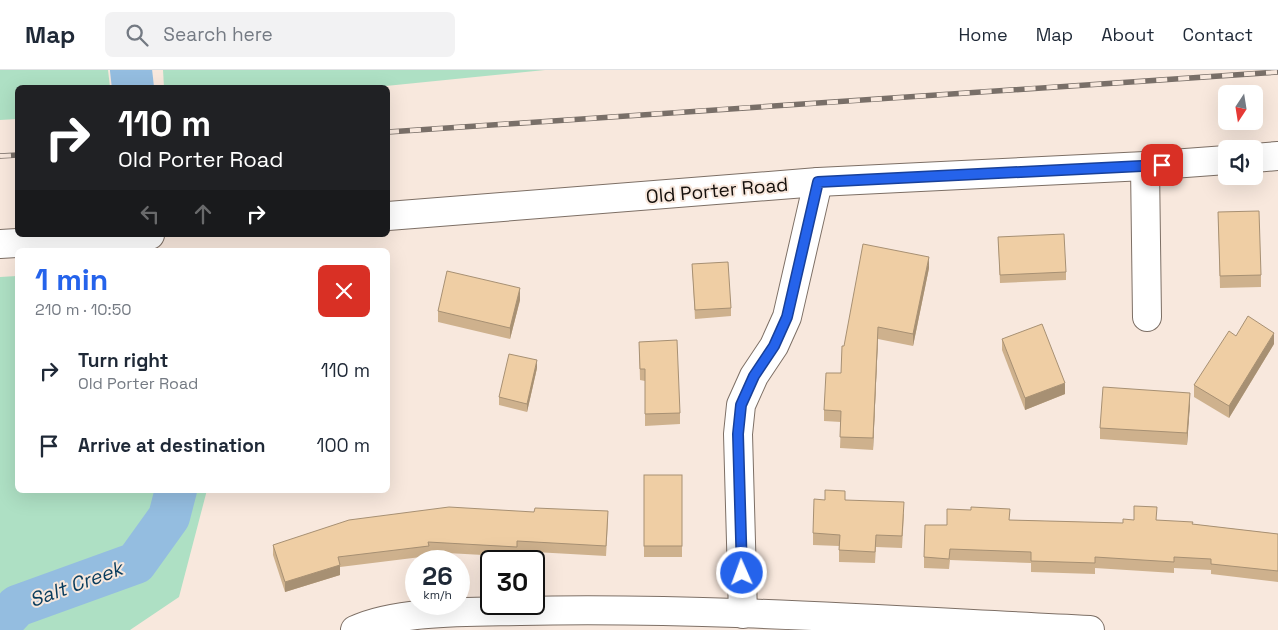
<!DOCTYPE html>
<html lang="en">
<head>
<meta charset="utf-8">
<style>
	body { margin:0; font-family:"Space Grotesk",sans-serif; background:#f2f2f3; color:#1f2937; height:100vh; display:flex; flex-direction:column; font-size:19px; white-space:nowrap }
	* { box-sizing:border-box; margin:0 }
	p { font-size:16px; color:#747a83 }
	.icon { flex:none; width:28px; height:28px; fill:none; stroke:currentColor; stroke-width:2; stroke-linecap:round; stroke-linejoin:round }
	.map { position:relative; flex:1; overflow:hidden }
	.drawer { position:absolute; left:15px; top:178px; width:375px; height:245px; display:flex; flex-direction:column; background:#fff; border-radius:8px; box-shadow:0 5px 20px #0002 }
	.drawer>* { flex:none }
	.top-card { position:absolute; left:15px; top:15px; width:375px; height:152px; border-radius:8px; box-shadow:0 5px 20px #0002; background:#202124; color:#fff; overflow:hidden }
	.needle { width:32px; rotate:192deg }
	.fabs { position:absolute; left:1218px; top:15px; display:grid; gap:10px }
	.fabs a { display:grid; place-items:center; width:45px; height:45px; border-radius:8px; background:#fff; box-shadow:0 5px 20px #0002; font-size:25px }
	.speed { position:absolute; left:405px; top:480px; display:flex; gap:10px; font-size:25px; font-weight:700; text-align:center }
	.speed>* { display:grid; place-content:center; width:65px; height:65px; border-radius:50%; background:#fff; box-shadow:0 5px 20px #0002; line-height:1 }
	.speed small { font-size:12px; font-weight:400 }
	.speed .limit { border:2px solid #111; border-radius:8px; background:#fff; color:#111 }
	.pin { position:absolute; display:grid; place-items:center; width:42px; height:42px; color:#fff; margin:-21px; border-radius:10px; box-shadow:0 2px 8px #0006 }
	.me { position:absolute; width:55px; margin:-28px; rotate:358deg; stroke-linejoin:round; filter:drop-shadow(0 0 4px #0008) }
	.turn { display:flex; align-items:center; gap:18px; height:105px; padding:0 20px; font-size:22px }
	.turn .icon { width:65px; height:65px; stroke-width:2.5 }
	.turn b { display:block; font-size:35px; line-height:42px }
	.lanes { display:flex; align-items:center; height:48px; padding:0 20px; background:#0003; justify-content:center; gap:25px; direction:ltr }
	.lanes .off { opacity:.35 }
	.round { display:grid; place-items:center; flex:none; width:52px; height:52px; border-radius:8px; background:#f2f2f3 }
	.summary { display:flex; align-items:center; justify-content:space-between; height:85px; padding:0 20px }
	h1 { font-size:30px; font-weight:800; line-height:38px; color:#2563eb }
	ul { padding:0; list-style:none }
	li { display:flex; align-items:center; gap:15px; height:75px; padding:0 20px }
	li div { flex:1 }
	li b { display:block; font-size:19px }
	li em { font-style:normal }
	header { display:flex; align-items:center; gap:30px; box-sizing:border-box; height:70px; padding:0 25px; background:#fff; border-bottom:1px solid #e0e1e3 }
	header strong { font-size:24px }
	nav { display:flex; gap:28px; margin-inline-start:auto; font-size:18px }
	.search { width:350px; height:45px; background:#f2f2f3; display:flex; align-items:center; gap:12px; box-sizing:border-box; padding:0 18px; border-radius:8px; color:#747a83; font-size:19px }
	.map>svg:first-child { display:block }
	.green { fill:#aee0c4 }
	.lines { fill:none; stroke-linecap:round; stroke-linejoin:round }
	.river { stroke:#94bde0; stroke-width:42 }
	.minor-casing { stroke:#7d6f65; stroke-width:30 }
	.minor { stroke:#fff; stroke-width:28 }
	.rail-casing { stroke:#796f68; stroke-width:5.5 }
	.rail { stroke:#f8e8dd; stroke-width:4; stroke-dasharray:11; stroke-linecap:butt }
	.wall { fill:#ceb18d }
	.shaded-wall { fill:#a79073 }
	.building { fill:#efcea4; stroke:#a79073 }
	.route-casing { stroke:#184099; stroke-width:12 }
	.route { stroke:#2563eb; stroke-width:9 }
	.labels { text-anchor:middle; stroke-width:4; stroke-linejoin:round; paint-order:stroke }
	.street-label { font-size:19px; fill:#15100c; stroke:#f8e8dd }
	.water-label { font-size:20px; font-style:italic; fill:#083b5c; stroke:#f8e8dd }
</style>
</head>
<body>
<header>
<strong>Map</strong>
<div class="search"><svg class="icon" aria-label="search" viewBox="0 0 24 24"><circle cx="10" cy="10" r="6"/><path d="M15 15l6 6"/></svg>Search here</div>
<nav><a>Home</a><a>Map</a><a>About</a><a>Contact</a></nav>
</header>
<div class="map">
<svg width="1278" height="560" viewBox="0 0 1278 560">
	<rect width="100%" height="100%" fill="#f8e8dd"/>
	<g class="green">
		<path d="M0,0h108l2,17 -92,1 -1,31 -17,1z"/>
		<path d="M163,0h382l-179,18 -202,-1z"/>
		<path d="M17,206l1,214h189l-28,107 -49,33h-130v-353z"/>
	</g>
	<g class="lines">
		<g class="river">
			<path d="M131,0l2,18"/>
			<path d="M0,554l17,-18 119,-43 33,-46 7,-27"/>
		</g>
		<defs>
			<g id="minor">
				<path d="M1254,88l24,-2"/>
				<path d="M1145,96l2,151"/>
				<path d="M388,146l430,-34 327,-16 81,-6"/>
				<path d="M0,174l150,-9"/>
				<path d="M743,544l-5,-180 3,-29 13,-29 20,-30 13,-29 31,-135"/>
				<path d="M355,560c42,-20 117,-18 165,-19 190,-4 381,10 570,19"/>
			</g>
		</defs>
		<use href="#minor" class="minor-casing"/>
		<use href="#minor" class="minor"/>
		<defs>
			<g id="rail">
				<path d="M388,62l890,-60"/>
				<path d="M0,86l18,-1"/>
			</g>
		</defs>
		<use href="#rail" class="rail-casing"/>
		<use href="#rail" class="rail"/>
	</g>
	<g class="wall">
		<path d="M1218,142l43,63v12l-41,1z"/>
		<path d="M998,167l68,35v8l-66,3z"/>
		<path d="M692,194l39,44v8l-36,3z"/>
		<path d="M929,198l-16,78 -35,-7 -5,111 -33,-2 1,-26 -17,-1v-11l17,-37 3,-27z"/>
		<path d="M520,230l-10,39 -72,-17v-11z"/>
		<path d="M1002,269l63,55 -40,16 -23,-60z"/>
		<path d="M639,272l41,71v11l-35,2v-45l-5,-1z"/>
		<path d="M1274,274l-45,74 -35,-21v-12z"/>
		<path d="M537,298l-10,44 -28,-7v-8z"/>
		<path d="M1190,334l-3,41 -87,-6v-11z"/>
		<rect x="644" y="405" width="38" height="82"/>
		<path d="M845,430l59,14 -2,34 -26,-1 -1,16 -36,-1v-16l-26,-1v-12z"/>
		<path d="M1010,450l113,3 11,-3h23l121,14v48l-67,-8v-4l-37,-2v5l-79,-5v6l-64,-2v-9l-81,-3 -1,9 -25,-1v-11l23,-32z"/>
		<path d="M608,451l-2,35 -89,-5v6l-88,-5v4l-89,11v8l-55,17 -12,-37v-10z"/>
	</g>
	<g class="shaded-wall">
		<path d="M929,187v11l-16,78v-12z"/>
		<path d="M520,218v12l-10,39v-11z"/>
		<path d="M878,257v12l-5,111v-12z"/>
		<path d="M1274,263v11l-45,74v-12z"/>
		<path d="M537,290v8l-10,44v-8z"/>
		<path d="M1065,313v11l-40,16v-12z"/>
		<path d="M1190,323v11l-3,41v-12z"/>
		<path d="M340,495v10l-55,17v-10z"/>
	</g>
	<g class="building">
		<path d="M1259,141l2,64 -41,1 -2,-64z"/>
		<path d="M1064,164l2,38 -66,3 -2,-38z"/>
		<path d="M863,174l66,13 -16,77 -35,-7 -5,111 -33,-1 1,-26 -17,-1 2,-37h15l1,-27h2z"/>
		<path d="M728,192l3,46 -36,2 -3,-46z"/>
		<path d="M447,201l73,17 -10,40 -72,-17z"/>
		<path d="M1248,246l26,17 -45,73 -35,-21 35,-54 7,5z"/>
		<path d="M1042,254l23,59 -40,15 -23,-59z"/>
		<path d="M677,270l3,73 -35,1v-45h-5l-1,-27z"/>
		<path d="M509,284l28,6 -10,44 -28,-7z"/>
		<path d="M1103,317l87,6 -3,40 -87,-5z"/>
		<rect x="644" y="405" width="38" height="71"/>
		<path d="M825,420l20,1v9l59,2 -2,34 -26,-1 -1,17 -36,-2 1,-15 -27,-2 1,-34 11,1z"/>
		<path d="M1134,436l23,1 -1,13 37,2 -1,2 86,10v37l-67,-7v-5l-37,-2v5l-79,-5v6l-64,-2v-9l-81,-3 -1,10 -25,-2 1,-32h22v-16l24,1v-3l39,2 -1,11 114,3v-4l11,1z"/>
		<path d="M449,437l85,5 1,-4 73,3 -2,35 -89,-5v6l-89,-5 1,4 -91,11 2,8 -55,17 -12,-37 76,-25z"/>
	</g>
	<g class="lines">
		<defs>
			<path id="route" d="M742,503l-4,-139 3,-29 13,-29 20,-30 13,-29 31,-135 344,-17"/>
		</defs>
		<use href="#route" class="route-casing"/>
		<use href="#route" class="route"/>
	</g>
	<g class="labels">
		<g class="street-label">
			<text transform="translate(717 120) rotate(-5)" y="7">Old Porter Road</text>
		</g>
		<g class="water-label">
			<text transform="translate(76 514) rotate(-20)" y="7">Salt Creek</text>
		</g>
	</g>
</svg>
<div class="fabs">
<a><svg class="needle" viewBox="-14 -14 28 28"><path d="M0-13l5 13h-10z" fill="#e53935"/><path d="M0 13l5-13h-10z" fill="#747a83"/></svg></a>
<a><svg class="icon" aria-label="sound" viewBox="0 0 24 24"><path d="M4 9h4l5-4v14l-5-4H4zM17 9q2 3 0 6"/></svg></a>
</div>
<div class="speed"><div>26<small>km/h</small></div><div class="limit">30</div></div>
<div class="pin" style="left:1162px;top:95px;background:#d93025"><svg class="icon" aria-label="arrive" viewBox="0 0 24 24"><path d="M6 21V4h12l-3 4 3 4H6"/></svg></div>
<svg class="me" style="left:742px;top:503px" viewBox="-20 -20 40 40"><circle r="17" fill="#2563eb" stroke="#fff" stroke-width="3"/><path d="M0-11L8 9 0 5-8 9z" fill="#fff"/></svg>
<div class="top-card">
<div class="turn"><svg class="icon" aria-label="right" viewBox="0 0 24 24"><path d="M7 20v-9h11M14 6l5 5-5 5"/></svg><div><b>110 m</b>Old Porter Road</div></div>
<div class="lanes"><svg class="icon off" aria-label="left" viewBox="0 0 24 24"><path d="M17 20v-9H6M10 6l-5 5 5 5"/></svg><svg class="icon off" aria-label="ahead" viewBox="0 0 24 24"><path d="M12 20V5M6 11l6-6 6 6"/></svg><svg class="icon" aria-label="right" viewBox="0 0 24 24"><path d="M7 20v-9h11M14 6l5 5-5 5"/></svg></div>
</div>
<section class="drawer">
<div class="summary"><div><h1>1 min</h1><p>210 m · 10:50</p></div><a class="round" style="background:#d93025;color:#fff"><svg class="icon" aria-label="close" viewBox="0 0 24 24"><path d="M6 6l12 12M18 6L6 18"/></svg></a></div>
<ul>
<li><svg class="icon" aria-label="right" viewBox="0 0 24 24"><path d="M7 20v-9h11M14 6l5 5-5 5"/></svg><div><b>Turn right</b><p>Old Porter Road</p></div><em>110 m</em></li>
<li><svg class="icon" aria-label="arrive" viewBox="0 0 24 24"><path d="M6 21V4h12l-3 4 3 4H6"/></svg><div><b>Arrive at destination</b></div><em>100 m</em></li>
</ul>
</section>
</div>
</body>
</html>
